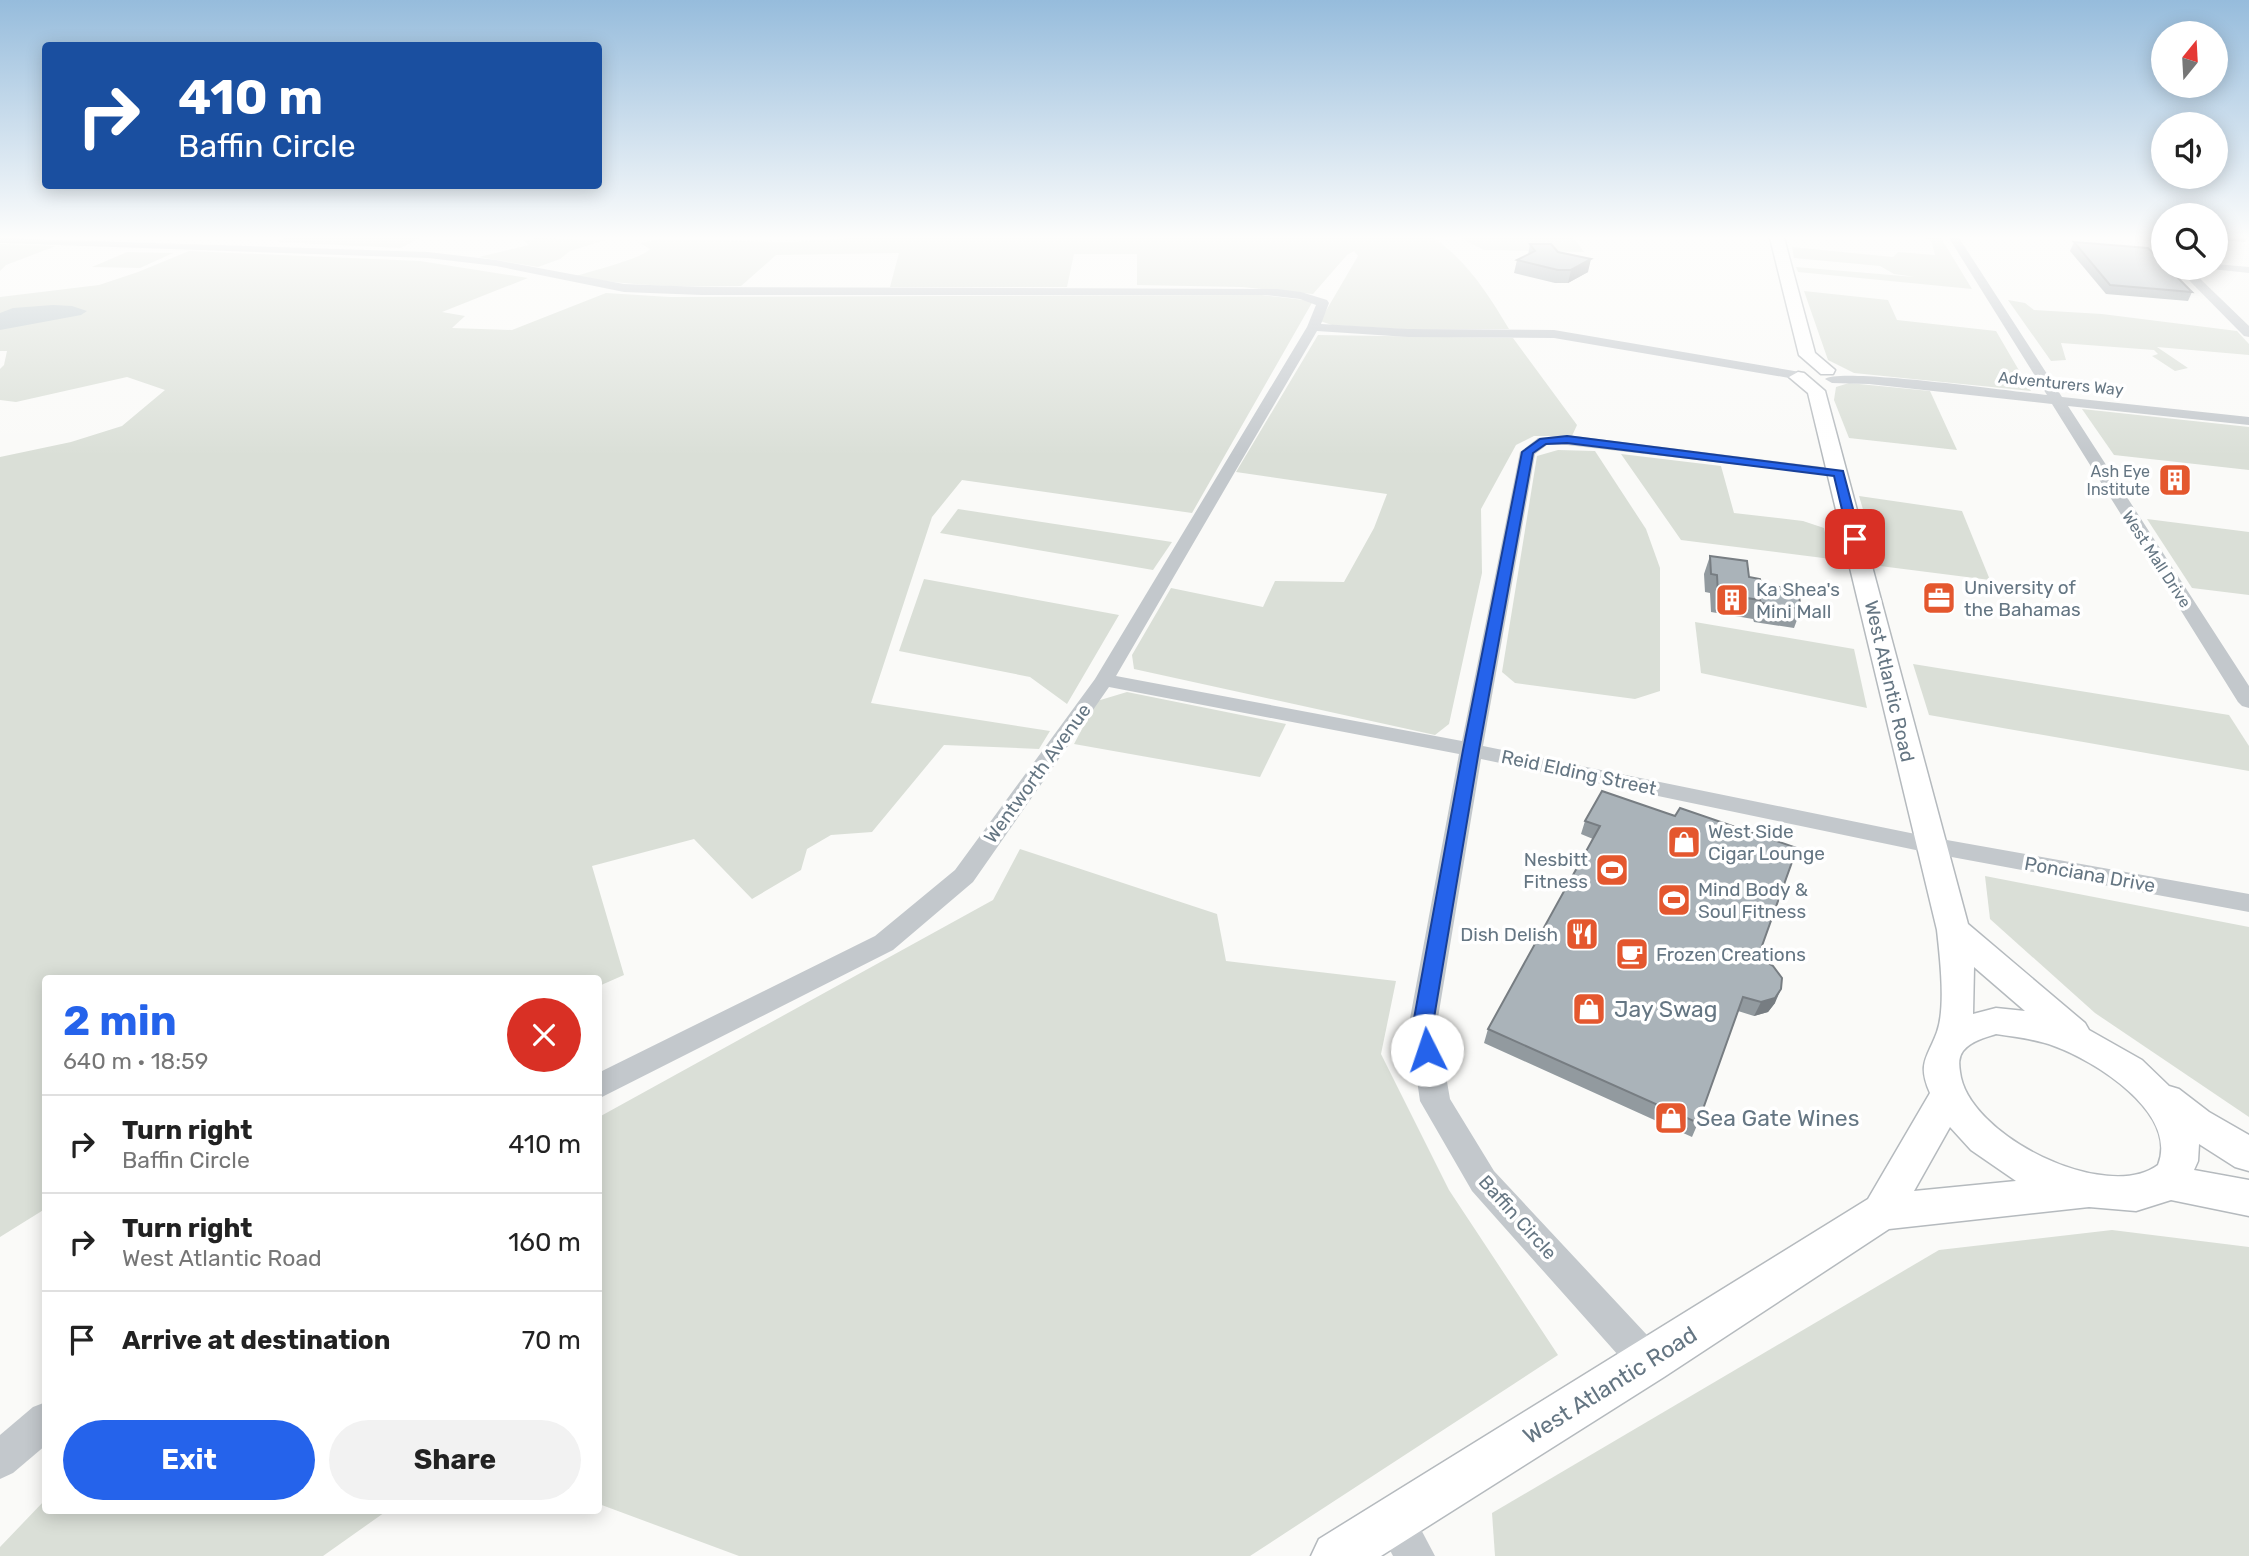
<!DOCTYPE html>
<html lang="en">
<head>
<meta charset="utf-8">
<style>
	body { margin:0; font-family:Rubik,sans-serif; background:#f2f2f2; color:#222; height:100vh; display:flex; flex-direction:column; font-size:26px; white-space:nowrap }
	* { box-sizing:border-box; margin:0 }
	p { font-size:23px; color:#767676 }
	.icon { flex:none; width:38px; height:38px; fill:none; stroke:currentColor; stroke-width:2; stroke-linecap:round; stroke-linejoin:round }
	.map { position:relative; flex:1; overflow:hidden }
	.drawer { position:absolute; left:42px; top:975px; width:560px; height:539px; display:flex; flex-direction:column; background:#fff; border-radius:7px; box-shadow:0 4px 18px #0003 }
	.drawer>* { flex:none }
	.banner { position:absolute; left:42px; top:42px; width:560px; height:147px; border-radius:7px; box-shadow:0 4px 18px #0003; background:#1a4fa0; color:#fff; overflow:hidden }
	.needle { width:46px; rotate:18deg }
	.fabs { position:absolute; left:2151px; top:21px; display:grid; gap:14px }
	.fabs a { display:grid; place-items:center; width:77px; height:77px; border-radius:50%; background:#fff; box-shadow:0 4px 18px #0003; font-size:35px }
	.pin { position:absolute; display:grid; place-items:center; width:60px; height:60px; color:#fff; margin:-30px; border-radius:14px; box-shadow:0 4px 10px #0006 }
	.me { position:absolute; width:77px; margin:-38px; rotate:356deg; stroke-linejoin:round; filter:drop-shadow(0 0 5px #0008) }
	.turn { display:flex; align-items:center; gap:24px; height:147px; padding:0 21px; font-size:32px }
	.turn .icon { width:91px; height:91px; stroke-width:2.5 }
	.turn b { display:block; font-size:49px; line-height:60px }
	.round { display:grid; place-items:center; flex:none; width:74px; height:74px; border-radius:37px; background:#f2f2f2 }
	.overview { display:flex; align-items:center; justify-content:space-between; height:119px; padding:0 21px }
	h1 { font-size:42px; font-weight:700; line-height:52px; color:#2563eb }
	.button { display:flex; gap:14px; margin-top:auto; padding:14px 21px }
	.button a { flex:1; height:80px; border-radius:42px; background:#2563eb; color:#fff; font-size:28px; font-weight:700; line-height:80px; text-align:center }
	.button a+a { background:#f2f2f2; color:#222 }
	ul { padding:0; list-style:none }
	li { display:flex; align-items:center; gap:21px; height:98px; padding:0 21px; border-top:2px solid #e0e0e0 }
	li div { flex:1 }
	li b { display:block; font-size:26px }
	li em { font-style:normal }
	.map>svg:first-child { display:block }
	.green { fill:#dadfd7 }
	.water { fill:#bbc7cb }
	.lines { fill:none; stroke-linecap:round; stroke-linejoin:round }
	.major-casing { stroke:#b5babe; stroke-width:3 }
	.minor { fill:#c3c8cc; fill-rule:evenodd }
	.major { fill:#fff; fill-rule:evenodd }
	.wall { fill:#929a9f }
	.shaded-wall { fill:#777d82 }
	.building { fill:#aab3b9; stroke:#777d82; stroke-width:2 }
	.route { fill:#2563eb; stroke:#184099; stroke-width:2 }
	.labels { text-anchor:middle; stroke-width:7; stroke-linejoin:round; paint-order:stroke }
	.far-street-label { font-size:16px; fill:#657683; stroke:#fff }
	.far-poi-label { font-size:16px; fill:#657683; stroke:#fff; text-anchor:end }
	.poi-label { font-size:19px; fill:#657683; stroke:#fff; text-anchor:start }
	.street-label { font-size:19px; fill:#657683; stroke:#fff }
	.near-poi-label { font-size:23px; fill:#657683; stroke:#fff; text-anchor:start }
	.near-street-label { font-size:23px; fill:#657683; stroke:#fff }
</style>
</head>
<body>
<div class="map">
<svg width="2249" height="1556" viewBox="0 0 2249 1556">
	<rect width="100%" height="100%" fill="#fafaf8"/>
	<g class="green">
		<path d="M285,238h136l-21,10 -122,-6z"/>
		<path d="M536,238l69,2 -35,11 -10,8 -22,8 -59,-10 50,-12 -4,-4z"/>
		<path d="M850,238h584c34,24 54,56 75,91h-107l-70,-4 -12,-4 38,-65 -4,-5 -7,4 -34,39 -71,-7 -105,-2v-31h-63l-7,33h-177l9,-34 -123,2 -35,31c-57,1 -110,1 -165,-10 15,-5 65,-17 74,-27l-10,-6 18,-4 133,3z"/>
		<path d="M1460,238h114l10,14 -100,-2z"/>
		<path d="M1923,238h18l31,51 -174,-17 -2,-5 119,10 -21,-3 -14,-8 -86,-8 -2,-11 101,10 5,-5 37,3 -4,-15z"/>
		<path d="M0,244h5l51,2 -50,19 -6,6z"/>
		<path d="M189,251l231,10 108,17 -86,34 23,4 -13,12 60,2 94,-37 64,4 592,-2 51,6 -121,212 -230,-33 -30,37 -61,186 179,28 -11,18 -95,-4 -72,87 -41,3 -24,14 -6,21 -49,29 -58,-60 -102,27 32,109 -25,11 -1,-8h-552l-1,231 -45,28v-780l71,-15 51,-16 43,-36 -38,-13 -111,25 -16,-2v-31l4,-4 3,-14h-7v-54l99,-12 39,-13z"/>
		<path d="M127,252l46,1 -33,15 -48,-1z"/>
		<path d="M1804,291l84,9 9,20 99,11 35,60 -177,-18 -26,-13z"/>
		<path d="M2008,300l17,3 9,7 68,4 135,17 12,13v11l-92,-8 31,21 -13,3 -23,-15 6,-2 -4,-4 -93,-7 5,17 -15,1z"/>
		<path d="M1318,335l195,3 64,87 -5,11h-38l-18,9 -35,64 1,64 -33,151 -14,11 -301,-66 -2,-14 39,-67 92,19 12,-26 69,1 30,-54 13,-34 -151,-22z"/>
		<path d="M1849,383l81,8 27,59 -108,-12 -15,-38 2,-13z"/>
		<path d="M2082,409l167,18v43l-135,-15z"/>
		<path d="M1558,450l37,1 51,78 14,39v123l-25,8 -120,-16 -13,-11 35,-216z"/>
		<path d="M1621,454l100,12 13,47 69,8 21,7 7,31 -150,-19z"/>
		<path d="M1859,496l103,15 28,69 -110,-14z"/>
		<path d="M958,509l214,33 -19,28 -213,-37z"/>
		<path d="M2147,519l102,13v63l-57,-7z"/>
		<path d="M924,579l195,36 -52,89 -37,-27 -131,-26z"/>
		<path d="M1695,622l159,27 13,59 -166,-35z"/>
		<path d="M1913,664l316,51 20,31v25l-320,-56z"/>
		<path d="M1127,692l159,32 -26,53 -186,-33 23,-43z"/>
		<path d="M1020,849l197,65 9,47 170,20 -15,73 68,136 109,165 -308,201h-511l-140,-52v-387l394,-217z"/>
		<path d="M1985,876l264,51v190l-154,-104 -105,-94z"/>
		<path d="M2112,1230l137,17v309h-754l-3,-43 447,-263z"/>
		<path d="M45,1500l1,10h342l-65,46h-323v-9z"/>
	</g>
	<path class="water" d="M53,305l19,1 15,5 -6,4 -81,15v-17l13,-5z"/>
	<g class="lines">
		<defs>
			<g id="major">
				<path d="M1770,238h14l31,115 20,17 -2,4h-12l-22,-19z"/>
				<path d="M1798,372l6,1 21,18 143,533 117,99 4,7 53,30 27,26 10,3 30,23 40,23v36l-14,-4 -36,-23 -1,17 -4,9 55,10v36l-78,-16 -35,11 -47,-4 -200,22 -225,148 -283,179h-70l8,-17 549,-340 62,-106c-13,-30 -3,-34 7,-61 9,-25 3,-75 0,-102l-129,-537 -19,-16zM1974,967l51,44 -29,-3 -23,6zM1996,1034c20,3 39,5 58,12 39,14 125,66 104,119 -52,39 -191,-30 -198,-93 -1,-7 -2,-14 3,-21 8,-10 21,-13 33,-17zM1950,1127l21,23 45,31 -102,10z"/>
			</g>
		</defs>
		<use href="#major" class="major-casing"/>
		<g class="minor">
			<path d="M0,238l428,14 68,8 128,24 78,3 575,2 24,3 26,8 2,3 -8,21 87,5 146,1 246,42v6l-5,1 -241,-41 -146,-1 -91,-6 -201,345 346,65 58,-289 18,-14 29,-3 272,34 8,5 -2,3 -278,-32h-20l-12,9 -52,292 447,91 319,57v18l-319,-59 -449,-94 -44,265 13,75 44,72 167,179 5,12 -5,12 -13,6 -13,-6 -163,-183 -52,-90 -11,-77 50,-270 -350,-67 -136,195 -80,68 -295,149v-26l277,-137 80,-66 140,-191 212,-352 9,-22 -16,-6 -35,-4h-563l-78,-3 -128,-26 -68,-8 -428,-15z"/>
			<path d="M1949,238h10l103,159 187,20v8l-181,-19 181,280v22l-7,-2 -4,-4 -186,-298 -183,-20 -37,-1 -7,-4c14,-12 191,13 222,16z"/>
			<path d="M2146,238h11l6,6v9z"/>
			<path d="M2216,264l33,3v6l-37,-4z"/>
			<path d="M2177,268h12l60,58v11l-5,-1z"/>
			<path d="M46,1402v43l-33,28 -13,6v-44l33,-28z"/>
			<path d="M1394,1499l14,6 27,51h-42l-19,-37 6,-14z"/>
		</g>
		<use href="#major" class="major"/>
	</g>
	<g class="wall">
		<path d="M2218,238h29l-2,4 -24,-2z"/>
		<path d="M2074,242l118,50 -4,9 -82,-7 -36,-43z"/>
		<path d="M1530,244l28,8 30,20 -20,11h-13l-41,-10 3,-13 11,-5z"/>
		<path d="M1710,556l39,21 52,32 -7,19 -40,-6 -1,-3 -42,-7 -1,-19 -5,-1 -1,-18z"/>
		<path d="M1602,791l156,166 17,46 -7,9 -14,4 -16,-5 -40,112 -6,14 -208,-94 4,-14 105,-190 -12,-5 4,-13z"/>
	</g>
	<g class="shaded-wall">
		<path d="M1591,259l-3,13 -20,11 3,-13z"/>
		<path d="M1781,989l-6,14 -7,9 -14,4 7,-14z"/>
	</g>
	<g class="building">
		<path d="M2074,242l74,6 15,15v5h5l24,24 -82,-7z"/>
		<path d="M1530,244h21l7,8 33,7 -20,11h-13l-41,-10 18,-9z"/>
		<path d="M1710,556l37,5 2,16 11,2 1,5 37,6 3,19 -40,-6 -1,-3 -42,-6 -1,-19 -6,-1z"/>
		<path d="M1602,791l73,25 5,-8 117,40 -39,109 15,9 9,12 -1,11 -6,9 -14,4 -18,-5 -45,126 -210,-94 112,-203 -15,-5z"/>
	</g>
	<linearGradient id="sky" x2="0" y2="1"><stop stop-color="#96bcdc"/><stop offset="0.52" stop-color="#fdfdfc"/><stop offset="1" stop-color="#fdfdfc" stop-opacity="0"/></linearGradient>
	<rect width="2249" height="456" fill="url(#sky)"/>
	<path class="route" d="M1567,436l276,35 18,68 -6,4 -6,-4 -15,-63 -267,-33 -21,1 -13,9 -54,297 -46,274 4,26 -3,6 -7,2 -7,-2 -7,-32 50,-274 59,-298 18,-13z"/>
	<defs>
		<symbol id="building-square" viewBox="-11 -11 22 22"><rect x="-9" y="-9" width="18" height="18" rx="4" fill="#e4572e" stroke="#fff"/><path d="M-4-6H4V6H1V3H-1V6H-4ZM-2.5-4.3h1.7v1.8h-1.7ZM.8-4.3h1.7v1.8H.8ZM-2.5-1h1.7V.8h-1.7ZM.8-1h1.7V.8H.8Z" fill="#fff"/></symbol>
		<symbol id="office-square" viewBox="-11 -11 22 22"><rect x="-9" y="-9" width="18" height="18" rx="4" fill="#e4572e" stroke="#fff"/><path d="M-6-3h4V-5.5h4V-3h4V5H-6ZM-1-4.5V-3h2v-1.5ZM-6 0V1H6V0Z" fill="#fff"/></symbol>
		<symbol id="shop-square" viewBox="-11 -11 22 22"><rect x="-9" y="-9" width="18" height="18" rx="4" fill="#e4572e" stroke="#fff"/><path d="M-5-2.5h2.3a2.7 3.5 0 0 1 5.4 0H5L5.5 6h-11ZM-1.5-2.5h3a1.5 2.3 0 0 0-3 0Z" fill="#fff"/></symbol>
		<symbol id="stadium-square" viewBox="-11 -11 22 22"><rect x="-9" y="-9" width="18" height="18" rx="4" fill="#e4572e" stroke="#fff"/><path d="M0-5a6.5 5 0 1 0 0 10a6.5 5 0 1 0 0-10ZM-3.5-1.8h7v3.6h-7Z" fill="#fff"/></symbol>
		<symbol id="restaurant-square" viewBox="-11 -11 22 22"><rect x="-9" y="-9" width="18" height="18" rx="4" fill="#e4572e" stroke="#fff"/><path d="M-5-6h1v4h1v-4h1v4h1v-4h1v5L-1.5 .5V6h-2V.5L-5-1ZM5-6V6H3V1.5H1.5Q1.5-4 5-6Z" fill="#fff"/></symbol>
		<symbol id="cafe-square" viewBox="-11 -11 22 22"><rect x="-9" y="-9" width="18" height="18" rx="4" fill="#e4572e" stroke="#fff"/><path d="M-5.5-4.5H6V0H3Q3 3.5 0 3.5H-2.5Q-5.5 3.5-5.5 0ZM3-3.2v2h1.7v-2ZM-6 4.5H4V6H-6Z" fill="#fff"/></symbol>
	</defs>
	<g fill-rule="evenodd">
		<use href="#building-square" x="2156" y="461" width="38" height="38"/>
		<use href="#office-square" x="1920" y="579" width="38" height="38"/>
		<use href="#building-square" x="1713" y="581" width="38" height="38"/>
		<use href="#shop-square" x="1665" y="823" width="38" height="38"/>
		<use href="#stadium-square" x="1593" y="851" width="38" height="38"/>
		<use href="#stadium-square" x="1655" y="881" width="38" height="38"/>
		<use href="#restaurant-square" x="1563" y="915" width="38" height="38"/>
		<use href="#cafe-square" x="1613" y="935" width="38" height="38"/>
		<use href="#shop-square" x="1570" y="990" width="38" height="38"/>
		<use href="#shop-square" x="1652" y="1099" width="38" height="38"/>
	</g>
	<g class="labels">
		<g class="far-street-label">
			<text transform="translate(2061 383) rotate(6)" y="6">Adventurers Way</text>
			<text transform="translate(2157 559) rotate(57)" y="6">West Mall Drive</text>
		</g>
		<g class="far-poi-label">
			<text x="2150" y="477">Ash Eye<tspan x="2150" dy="18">Institute</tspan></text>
		</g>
		<g class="poi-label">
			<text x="1964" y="594">University of<tspan x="1964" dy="22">the Bahamas</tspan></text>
			<text x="1756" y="596">Ka Shea's<tspan x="1756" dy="22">Mini Mall</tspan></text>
			<text x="1708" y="838">West Side<tspan x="1708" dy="22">Cigar Lounge</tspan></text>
			<text x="1588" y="866" text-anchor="end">Nesbitt<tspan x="1588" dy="22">Fitness</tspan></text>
			<text x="1698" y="896">Mind Body &amp;<tspan x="1698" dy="22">Soul Fitness</tspan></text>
			<text x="1558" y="941" text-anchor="end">Dish Delish</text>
			<text x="1656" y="961">Frozen Creations</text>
		</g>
		<g class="street-label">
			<text transform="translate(1890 681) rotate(77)" y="7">West Atlantic Road</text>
			<text transform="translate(1579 772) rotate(12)" y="7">Reid Elding Street</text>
			<text transform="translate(1037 773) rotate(-54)" y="7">Wentworth Avenue</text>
			<text transform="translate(2090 874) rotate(10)" y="7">Ponciana Drive</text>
			<text transform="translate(1518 1217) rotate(48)" y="7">Baffin Circle</text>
		</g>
		<g class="near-poi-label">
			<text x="1614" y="1017">Jay Swag</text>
			<text x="1696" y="1126">Sea Gate Wines</text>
		</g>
		<g class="near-street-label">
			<text transform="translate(1610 1385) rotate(-32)" y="8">West Atlantic Road</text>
		</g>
	</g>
</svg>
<div class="fabs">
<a><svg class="needle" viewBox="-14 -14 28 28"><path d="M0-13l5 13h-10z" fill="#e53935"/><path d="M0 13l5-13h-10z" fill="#767676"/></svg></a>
<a><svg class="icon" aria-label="sound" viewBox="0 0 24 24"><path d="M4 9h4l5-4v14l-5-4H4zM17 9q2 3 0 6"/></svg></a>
<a><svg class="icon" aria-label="search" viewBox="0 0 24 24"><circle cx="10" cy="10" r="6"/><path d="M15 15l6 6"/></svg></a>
</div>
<div class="pin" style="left:1855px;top:539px;background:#d93025"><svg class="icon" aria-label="arrive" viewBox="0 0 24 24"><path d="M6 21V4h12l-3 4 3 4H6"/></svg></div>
<svg class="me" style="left:1427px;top:1050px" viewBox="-20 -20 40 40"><circle r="19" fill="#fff"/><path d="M0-13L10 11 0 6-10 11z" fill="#2563eb"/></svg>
<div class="banner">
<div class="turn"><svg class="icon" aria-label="right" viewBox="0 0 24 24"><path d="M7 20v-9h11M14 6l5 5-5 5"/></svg><div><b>410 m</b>Baffin Circle</div></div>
</div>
<section class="drawer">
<div class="overview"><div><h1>2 min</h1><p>640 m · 18:59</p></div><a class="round" style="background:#d93025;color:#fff"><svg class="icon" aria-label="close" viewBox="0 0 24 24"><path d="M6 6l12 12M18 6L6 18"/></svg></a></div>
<ul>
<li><svg class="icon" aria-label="right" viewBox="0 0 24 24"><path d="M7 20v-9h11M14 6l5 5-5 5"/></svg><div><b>Turn right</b><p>Baffin Circle</p></div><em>410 m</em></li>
<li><svg class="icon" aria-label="right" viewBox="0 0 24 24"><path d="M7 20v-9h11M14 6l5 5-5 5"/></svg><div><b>Turn right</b><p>West Atlantic Road</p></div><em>160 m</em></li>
<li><svg class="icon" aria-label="arrive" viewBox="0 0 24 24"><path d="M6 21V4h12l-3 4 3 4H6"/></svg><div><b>Arrive at destination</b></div><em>70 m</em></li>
</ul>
<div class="button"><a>Exit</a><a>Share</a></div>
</section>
</div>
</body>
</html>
